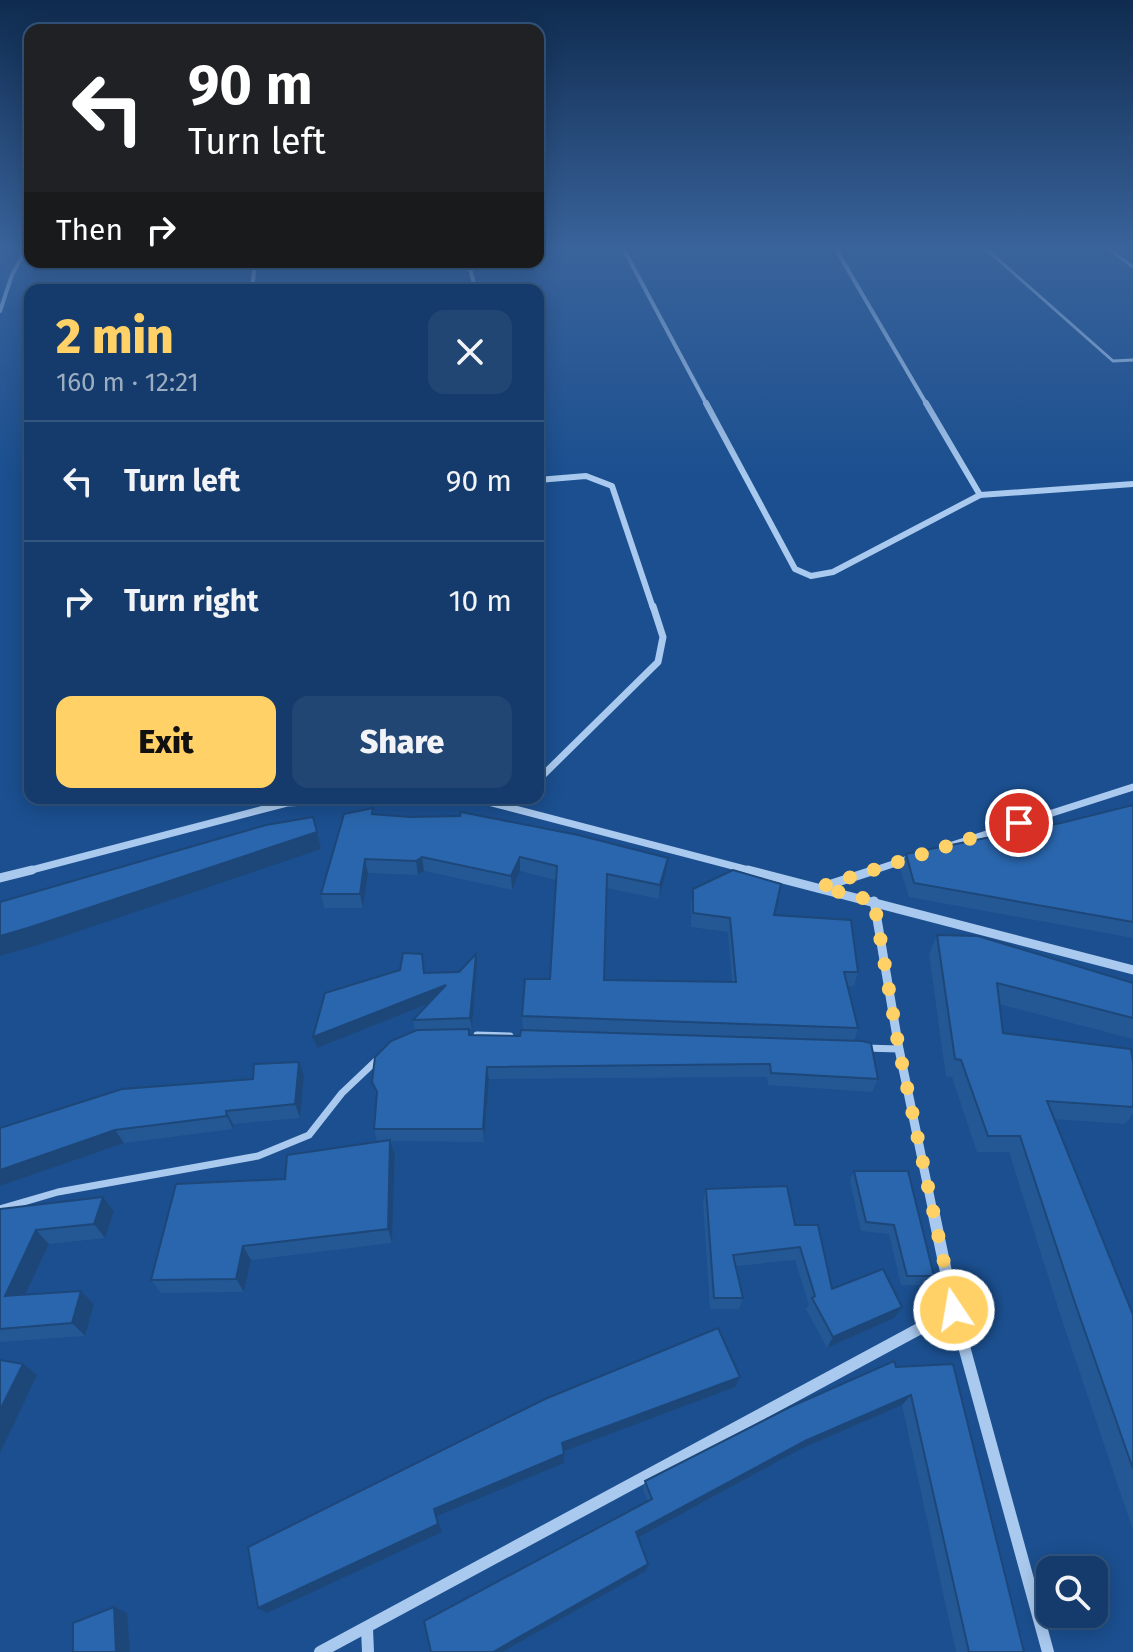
<!DOCTYPE html>
<html lang="en">
<head>
<meta charset="utf-8">
<style>
	body { margin:0; font-family:"Fira Sans",sans-serif; background:#214673; color:#f1f3f6; height:100vh; display:flex; flex-direction:column; font-size:30px; white-space:nowrap }
	* { box-sizing:border-box; margin:0 }
	p { font-size:26px; color:#9dadc1 }
	.icon { flex:none; width:44px; height:44px; fill:none; stroke:currentColor; stroke-width:2; stroke-linecap:round; stroke-linejoin:round }
	.map { position:relative; flex:1; overflow:hidden }
	.drawer { position:absolute; left:24px; top:284px; width:520px; height:520px; display:flex; flex-direction:column; background:#143b6b; border-radius:16px; box-shadow:0 4px 20px #0003,0 0 0 2px #33557e }
	.drawer>* { flex:none }
	.guide { position:absolute; left:24px; top:24px; width:520px; height:244px; border-radius:16px; box-shadow:0 4px 20px #0003,0 0 0 2px #33557e; background:#202124; color:#fff; overflow:hidden }
	.controls { position:absolute; left:1036px; top:1556px; display:grid; gap:16px }
	.controls a { display:grid; place-items:center; width:72px; height:72px; border-radius:16px; background:#143b6b; box-shadow:0 4px 20px #0003,0 0 0 2px #33557e; font-size:40px }
	.pin { position:absolute; display:grid; place-items:center; width:68px; height:68px; color:#fff; margin:-34px; border:4px solid #fff; border-radius:50%; box-shadow:0 2px 8px #0007 }
	.me { position:absolute; width:88px; margin:-44px; rotate:348deg; stroke-linejoin:round; filter:drop-shadow(0 0 6px #0008) }
	.turn { display:flex; align-items:center; gap:28px; height:168px; padding:0 32px; font-size:36px }
	.turn .icon { width:104px; height:104px; stroke-width:2.5 }
	.turn b { display:block; font-size:56px; line-height:68px }
	.then { display:flex; align-items:center; height:76px; padding:0 32px; background:#0003; gap:16px; font-size:30px }
	.round { display:grid; place-items:center; flex:none; width:84px; height:84px; border-radius:16px; background:#214673 }
	.summary { display:flex; align-items:center; justify-content:space-between; height:136px; padding:0 32px }
	h1 { font-size:48px; font-weight:800; line-height:60px; color:#ffd166 }
	.primary-button { display:flex; gap:16px; margin-top:auto; padding:16px 32px }
	.primary-button a { flex:1; height:92px; border-radius:16px; background:#ffd166; color:#111; font-size:32px; font-weight:800; line-height:92px; text-align:center }
	.primary-button a+a { background:#214673; color:#f1f3f6 }
	ul { padding:0; list-style:none }
	li { display:flex; align-items:center; gap:24px; height:120px; padding:0 32px; border-top:2px solid #33557e }
	li div { flex:1 }
	li b { display:block; font-size:30px }
	li em { font-style:normal }
	.map>svg:first-child { display:block }
	.lines { fill:none; stroke-linecap:round; stroke-linejoin:round }
	.service-far1 { stroke:#a9c9ee; stroke-width:3 }
	.service { stroke:#a9c9ee; stroke-width:7 }
	.minor-far4 { stroke:#a9c9ee; stroke-width:4 }
	.minor-far3 { stroke:#a9c9ee; stroke-width:6 }
	.minor-far2 { stroke:#a9c9ee; stroke-width:7 }
	.minor-far1 { stroke:#a9c9ee; stroke-width:9 }
	.minor { stroke:#a9c9ee; stroke-width:12 }
	.wall { fill:#245895 }
	.shaded-wall { fill:#1d4779 }
	.building { fill:#2a66ad; stroke:#1d4779; stroke-width:2 }
	.route { stroke:#ffd166; stroke-width:14; stroke-dasharray:0 25.2 }
</style>
</head>
<body>
<div class="map">
<svg width="1133" height="1652" viewBox="0 0 1133 1652">
	<rect width="100%" height="100%" fill="#1b4f8f"/>
	<g class="lines">
		<g class="service-far1">
			<path d="M983,246l130,115 20,-1"/>
			<path d="M1105,246l28,21"/>
		</g>
		<g class="service">
			<path d="M477,1035l33,1"/>
			<path d="M865,1048l34,1"/>
			<path d="M0,1209l58,-17 200,-36 51,-21 33,-42 38,-36"/>
		</g>
		<g class="minor-far4">
			<path d="M622,246l85,159"/>
			<path d="M834,246l93,159"/>
			<path d="M468,262l8,28"/>
			<path d="M252,290l3,-28"/>
			<path d="M0,311l12,-36 16,-29"/>
		</g>
		<g class="minor-far3">
			<path d="M706,403l89,166 16,7 22,-4 147,-77 153,-11"/>
			<path d="M926,403l54,92"/>
			<path d="M538,480l48,-4 26,10 41,122"/>
		</g>
		<g class="minor-far2">
			<path d="M538,780l120,-118 5,-25 -10,-31"/>
			<path d="M473,798l283,74"/>
			<path d="M943,848l190,-61"/>
			<path d="M24,872l263,-69 105,-5"/>
			<path d="M869,872l42,-14"/>
		</g>
		<g class="minor-far1">
			<path d="M748,870l385,100"/>
			<path d="M0,878l32,-8"/>
			<path d="M822,887l53,-17"/>
			<path d="M874,901l25,148 34,163"/>
		</g>
		<g class="minor">
			<path d="M933,1210l21,100 94,342"/>
			<path d="M367,1629l1,23"/>
			<path d="M320,1652l634,-342"/>
		</g>
	</g>
	<g class="wall">
		<path d="M1133,805v133l-224,-41 -9,-28 6,-15 155,-31z"/>
		<path d="M373,808l1,6 294,44 -2,14 -7,27 -52,-11 -3,92 128,2 -4,-50 -37,-5v-24l2,-14 81,26 84,57 -4,14h-7l11,42 -4,13 24,38 -6,13 -104,-7 -1,-8 -278,2 -5,63 -93,-1 4,14 -3,88 -141,17 -7,32 -83,1 -10,-13 134,-101 99,-38h-7l-3,-12 2,-33 -4,-14 43,-51 -2,-11 15,-16 -111,44 -4,-11 111,-64 35,-1 17,-18 1,11 -5,64h-3l1,6 50,1 3,-6 -1,-14 28,-37 6,-99 -36,-9 -8,19 -88,-19 -6,4 -50,-2 -5,35h-39l-3,-14z"/>
		<path d="M937,935l196,48v56l-134,-35 4,29 130,28v53l-8,10 -71,-5 79,196v215l-72,-213 -52,-165h-32l-25,-75 -6,-1 -17,-122z"/>
		<path d="M304,1076l-4,42 -67,6v5l-109,14 -124,43v-58l253,-49z"/>
		<path d="M854,1171l80,105 -6,9h-27l-12,-51 -28,-3 -11,-50z"/>
		<path d="M706,1189l89,36 37,64 62,29 -67,30 -21,-39 3,-4 -14,-45 -59,6 7,32 -4,11h-29l-7,-107z"/>
		<path d="M103,1197l11,14 -9,27 -56,6 -23,51 55,-4 13,13 -9,32 -85,6v-133z"/>
		<path d="M953,1364l71,288h-68l-54,-247 -103,45 -161,88 10,26 -2,7 -144,81h-71l217,-151 -5,-11 2,-9 251,-114z"/>
	</g>
	<g class="shaded-wall">
		<path d="M317,832l4,17 -280,95 -41,12v-20z"/>
		<path d="M422,857l2,14 -6,4 -2,-14z"/>
		<path d="M520,857v14l-8,19 -1,-14z"/>
		<path d="M668,858l-2,14 -7,27 1,-14z"/>
		<path d="M365,859l3,14 -5,35 -3,-14z"/>
		<path d="M476,954l1,11 -5,64 -2,-11z"/>
		<path d="M446,985l2,11 -131,52 -4,-11z"/>
		<path d="M299,1062l5,14 -4,42 -5,-14z"/>
		<path d="M487,1067l2,12 -5,63 -1,-13z"/>
		<path d="M226,1111l7,13v5l-6,-13z"/>
		<path d="M115,1130l9,13 -124,43v-16z"/>
		<path d="M390,1140l5,15 -3,88 -4,-14z"/>
		<path d="M103,1197l11,14 -9,27 -11,-14z"/>
		<path d="M36,1230l13,14 -30,65 -14,-13z"/>
		<path d="M243,1246l8,14 -7,32 -8,-13z"/>
		<path d="M81,1291l13,13 -9,32 -13,-13z"/>
		<path d="M902,1307l-8,11 -67,30 6,-11z"/>
		<path d="M23,1364l14,11 -37,78v-43z"/>
		<path d="M740,1377l-5,10 -173,65v-9z"/>
		<path d="M911,1395l-9,10 -103,45 -165,90 2,-8 169,-91z"/>
		<path d="M564,1454v9l-127,53 5,16 -175,81 -9,-5 176,-99z"/>
		<path d="M648,1564l-2,7 -144,81h-9z"/>
		<path d="M114,1607l13,6 3,39h-14z"/>
	</g>
	<g class="building">
		<path d="M1133,805v117l-219,-39 -8,-29 155,-31z"/>
		<path d="M373,808l-1,6 38,3 50,-1 1,-4 117,23 90,23 -8,27 -53,-11 -3,106 132,2 -6,-64 -37,-5v-24l40,-19 48,14 -7,31 77,5 7,52h-14l14,56 -336,-12 3,-37h25l7,-113 -37,-9 -9,19 -89,-19 -6,4 -51,-2 -5,35h-39l23,-80z"/>
		<path d="M313,817l4,15 -286,95 -31,9v-34l266,-77z"/>
		<path d="M937,935l41,1 155,47v35l-136,-35 6,50 128,16 2,12v46l-86,-6 86,214v154l-58,-166 -55,-167h-32l-27,-76 -6,-1z"/>
		<path d="M403,953l19,1 2,19 35,-1 17,-18 -6,64 -57,2 33,-35 -133,52 12,-44 75,-23z"/>
		<path d="M469,1029v6l51,1 1,-6 341,11 9,2 7,36 -107,-6 -1,-9 -283,3 -4,62h-109l3,-37 -5,-10 3,-25 16,-16 26,-11z"/>
		<path d="M299,1062l-4,42 -69,7 1,5 -112,14 -115,40v-42l122,-39 131,-10 1,-15z"/>
		<path d="M390,1140l-2,89 -145,17 -7,33 -85,1 25,-96 109,-5 2,-24z"/>
		<path d="M854,1171h54l26,105h-27l-13,-51 -28,-3z"/>
		<path d="M787,1186l8,39h23l14,64 51,-20 19,38 -69,30 -21,-39 3,-2 -15,-49 -67,8 10,43h-29l-8,-109z"/>
		<path d="M103,1197l-9,27 -58,6 -31,66 76,-5 -9,32 -72,6v-120z"/>
		<path d="M718,1328l22,49 -178,66 2,11 -130,55 4,15 -180,84 -10,-61 297,-148z"/>
		<path d="M0,1360l23,4 -23,46z"/>
		<path d="M894,1361l2,6 57,-3 71,288h-55l-58,-257 -106,46 -169,91 12,32 -155,88h-62l-7,-31 228,-122 -7,-18 145,-74z"/>
		<path d="M114,1607l2,45h-43v-29z"/>
	</g>
	<linearGradient id="sky" x2="0" y2="1"><stop stop-color="#0f2b4f"/><stop offset="0.52" stop-color="#39639b"/><stop offset="1" stop-color="#39639b" stop-opacity="0"/></linearGradient>
	<rect width="1133" height="477" fill="url(#sky)"/>
	<g class="lines">
		<path class="route" d="M954,1310l-55,-261 -25,-148 -54,-14 199,-64"/>
	</g>
</svg>
<div class="controls">
<a><svg class="icon" aria-label="search" viewBox="0 0 24 24"><circle cx="10" cy="10" r="6"/><path d="M15 15l6 6"/></svg></a>
</div>
<div class="pin" style="left:1019px;top:823px;background:#d93025"><svg class="icon" aria-label="arrive" viewBox="0 0 24 24"><path d="M6 21V4h12l-3 4 3 4H6"/></svg></div>
<svg class="me" style="left:954px;top:1310px" viewBox="-20 -20 40 40"><circle r="17" fill="#ffd166" stroke="#fff" stroke-width="3"/><path d="M0-11L8 9 0 5-8 9z" fill="#fff"/></svg>
<div class="guide">
<div class="turn"><svg class="icon" aria-label="left" viewBox="0 0 24 24"><path d="M17 20v-9H6M10 6l-5 5 5 5"/></svg><div><b>90 m</b>Turn left</div></div>
<div class="then">Then<svg class="icon" aria-label="right" viewBox="0 0 24 24"><path d="M7 20v-9h11M14 6l5 5-5 5"/></svg></div>
</div>
<section class="drawer">
<div class="summary"><div><h1>2 min</h1><p>160 m · 12:21</p></div><a class="round"><svg class="icon" aria-label="close" viewBox="0 0 24 24"><path d="M6 6l12 12M18 6L6 18"/></svg></a></div>
<ul>
<li><svg class="icon" aria-label="left" viewBox="0 0 24 24"><path d="M17 20v-9H6M10 6l-5 5 5 5"/></svg><div><b>Turn left</b></div><em>90 m</em></li>
<li><svg class="icon" aria-label="right" viewBox="0 0 24 24"><path d="M7 20v-9h11M14 6l5 5-5 5"/></svg><div><b>Turn right</b></div><em>10 m</em></li>
</ul>
<div class="primary-button"><a>Exit</a><a>Share</a></div>
</section>
</div>
</body>
</html>
